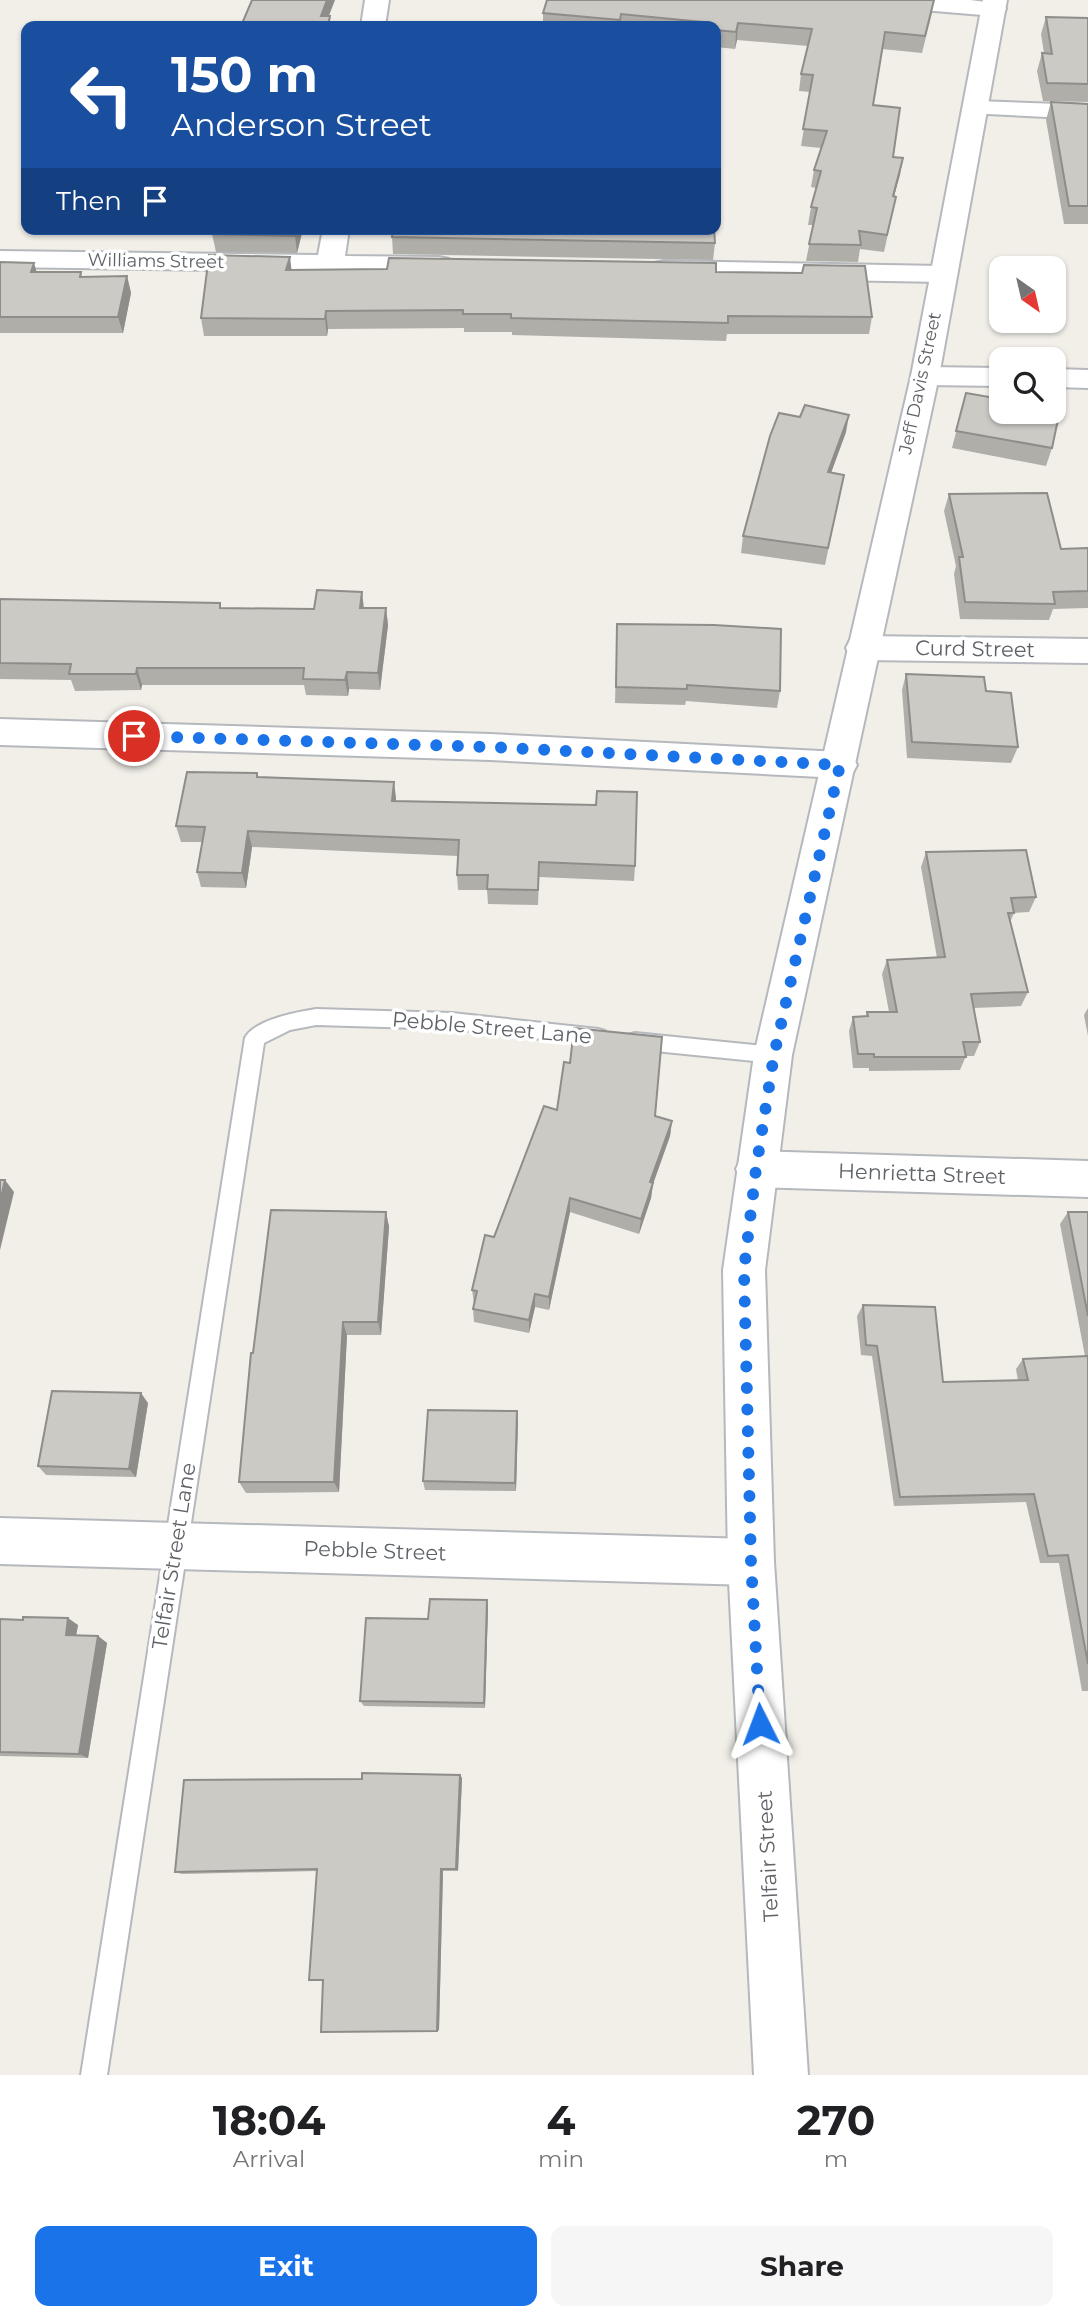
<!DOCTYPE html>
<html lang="en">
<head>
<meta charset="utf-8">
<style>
	body { margin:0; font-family:Montserrat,sans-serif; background:#f6f6f6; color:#202124; height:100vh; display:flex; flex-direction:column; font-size:26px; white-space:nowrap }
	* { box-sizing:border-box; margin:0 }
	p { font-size:23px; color:#757577 }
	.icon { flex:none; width:38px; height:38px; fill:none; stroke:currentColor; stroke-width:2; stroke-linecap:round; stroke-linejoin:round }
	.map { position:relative; height:2075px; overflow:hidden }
	.side { display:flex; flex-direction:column; background:#fff; flex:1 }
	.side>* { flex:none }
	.top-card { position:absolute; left:21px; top:21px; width:700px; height:214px; border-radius:14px; box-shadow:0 2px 5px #0004; background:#1a4fa0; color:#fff; overflow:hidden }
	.needle { width:46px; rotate:146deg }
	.tools { position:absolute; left:989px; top:256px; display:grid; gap:14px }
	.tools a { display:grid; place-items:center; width:77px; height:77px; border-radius:14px; background:#fff; box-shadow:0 2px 5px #0004; font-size:35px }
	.pin { position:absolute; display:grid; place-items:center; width:60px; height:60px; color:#fff; margin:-30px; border:4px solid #fff; border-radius:50%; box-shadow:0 2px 7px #0007 }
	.me { position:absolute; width:77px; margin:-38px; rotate:357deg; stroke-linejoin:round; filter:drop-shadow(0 0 5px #0008) }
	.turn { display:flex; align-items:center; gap:24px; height:147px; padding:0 35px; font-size:32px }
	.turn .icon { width:91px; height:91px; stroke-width:2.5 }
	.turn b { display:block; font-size:49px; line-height:60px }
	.then { display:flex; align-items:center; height:66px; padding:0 35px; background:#0003; gap:14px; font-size:26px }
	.eta { display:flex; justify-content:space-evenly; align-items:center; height:119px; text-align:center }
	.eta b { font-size:42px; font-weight:700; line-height:49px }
	.action { display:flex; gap:14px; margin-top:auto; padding:14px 35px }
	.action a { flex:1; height:80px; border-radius:14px; background:#1a73e8; color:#fff; font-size:28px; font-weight:700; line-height:80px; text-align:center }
	.action a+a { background:#f6f6f6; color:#202124 }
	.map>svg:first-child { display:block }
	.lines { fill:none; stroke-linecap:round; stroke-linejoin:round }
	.service-casing { stroke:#b5b8bc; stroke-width:4 }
	.minor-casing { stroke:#b5b8bc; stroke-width:4 }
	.tertiary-casing { stroke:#b5b8bc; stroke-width:4 }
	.service { fill:#fff; fill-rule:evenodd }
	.minor { fill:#fff; fill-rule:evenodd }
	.tertiary { fill:#fff; fill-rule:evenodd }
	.wall { fill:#afaea9 }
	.shaded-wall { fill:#8f8d8a }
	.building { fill:#cccac5; stroke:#8f8d8a; stroke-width:2 }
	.route { stroke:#1a73e8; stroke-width:12; stroke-dasharray:0 21.6 }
	.labels { text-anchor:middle; stroke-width:7; stroke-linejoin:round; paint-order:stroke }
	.far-street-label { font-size:18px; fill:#5f6368; stroke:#fff }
	.street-label { font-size:21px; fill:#5f6368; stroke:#fff }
</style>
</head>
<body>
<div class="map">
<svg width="1088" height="2075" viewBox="0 0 1088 2075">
	<rect width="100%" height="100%" fill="#f1efe8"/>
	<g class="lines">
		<defs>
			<g id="service">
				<path d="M316,1009l136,4 146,16 7,2 3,6 -3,6 -7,2 -146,-16 -136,-4 -26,5 -26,13 -157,1032h-26l164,-1037c9,-18 52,-26 71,-29z"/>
				<path d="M635,1033l138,14 7,2 3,6 -3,6 -7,2 -138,-14 -7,-2 -3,-6 3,-6z"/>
			</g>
			<g id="minor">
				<path d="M365,0h24l-4,26h-24z"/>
				<path d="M875,0h95l32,4 4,5 -4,5 -8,2 -107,-9 -8,-2z"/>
				<path d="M976,101l112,4v14l-121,-6 -3,-5 3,-5z"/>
				<path d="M323,229h26l-4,27 94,1 10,2 4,6 -4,6 -10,2 -439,-6v-16l318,4z"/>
				<path d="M664,261l278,5 10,2 4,6 -4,6 -10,2 -278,-5 -10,-2 -4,-6 4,-6z"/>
				<path d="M925,367l76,1v18l-76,-1 -10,-3 -4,-6 4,-6z"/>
				<path d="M1054,369l34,1v18l-34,-1z"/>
				<path d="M862,636l226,3v24l-226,-3 -12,-4 -4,-8 4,-8z"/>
				<path d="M0,719l490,15 350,18 12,4 5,9 -5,9 -12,4 -350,-18 -490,-15z"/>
				<path d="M756,1151l332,10v36l-332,-10 -14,-5 -6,-13 6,-13z"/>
				<path d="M0,1518l751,21 16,7 7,16 -7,16 -16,7 -751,-21z"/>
			</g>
			<path id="tertiary" d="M983,0h24l-68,376 -147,679 -27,215 9,292 34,513h-54l-26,-513 -5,-292 31,-215 157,-679z"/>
		</defs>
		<use href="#service" class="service-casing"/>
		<use href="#minor" class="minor-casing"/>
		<use href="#tertiary" class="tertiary-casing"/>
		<use href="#service" class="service"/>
		<use href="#minor" class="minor"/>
		<use href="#tertiary" class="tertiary"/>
	</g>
	<g class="wall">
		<path d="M543,13h389l-10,40 -40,-4 -9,56 20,52 10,1 -9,39h2l-12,55 -24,-3 -2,13 -52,-1 7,-36h-5l3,-18 5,-19 -5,-1 3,-17 7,-22 -20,-2 9,-54 -11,-1 2,-17 7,-28 -71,-6 -2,9 -19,-2v-21h-173z"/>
		<path d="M1046,17l42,1v84l-45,-1 -6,-30 5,-18h2l-3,-19z"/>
		<path d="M1051,102l37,2v120h-24l-18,-104z"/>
		<path d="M187,229h116l-6,24 -81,-1 -4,-18 -25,-2z"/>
		<path d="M392,237l323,6 -2,17 -320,-6z"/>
		<path d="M0,262l36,10h45l1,5 45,-1 4,17 -8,40h-123z"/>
		<path d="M292,270l424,2 156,45 -3,17h-142l-1,7 -214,-6v-3h-48v-4l-136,1 -1,7h-123l-3,-18z"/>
		<path d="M966,393l86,55 -6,18 -94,-18z"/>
		<path d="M846,432l-15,41 13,2 -19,90 -84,-12 2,-17z"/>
		<path d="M949,494l112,55 27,-1v60l-35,1 -4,11 -89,-1 -6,-45 2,-8 -12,-55z"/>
		<path d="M0,599l222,9h164l2,17 -8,65 -31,-1 -1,7 -42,-1 -2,-10h-162l-1,5 -66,1 -4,-11 -71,-1z"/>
		<path d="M617,624l163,67 -3,17 -91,-7 -1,4 -70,-2z"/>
		<path d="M906,674l80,17 32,56 -7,16 -104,-5 -5,-68z"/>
		<path d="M257,773l2,4 137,21v3l239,65 -1,15 -95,-4 -1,28 -50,-1 -1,-14h-29l-1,-15 1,-19 -206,-9 -6,41 -45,-1 -4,-15 5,-30h-21l-5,-16z"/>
		<path d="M926,852l110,45 -7,15 -15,1 -4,9 18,70 -7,14 -47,2 6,34 -6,14h-8l-6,14 -91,1v-3h-16l-4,-37 4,-14 13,-1 1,-4h22l-7,-38 5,-14 50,-2 -16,-91z"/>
		<path d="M1088,1008v28l-4,-21z"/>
		<path d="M557,1110l98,6 17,5 -2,15 -17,48 -2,14 -12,36 -69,-22 -21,98 -14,-3 -6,26 -55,-11 -1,-13 1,-5 -2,-14z"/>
		<path d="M386,1212l3,15 -8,108h-34l-8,157 -93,1 -7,-11 14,-129z"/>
		<path d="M1068,1212h20v479h-6l-23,-128h-19l-14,-61 -132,4 -22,-150 -11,-1 -4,-39 6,-11 80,77 75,-1 -2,-12 7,-10 62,-3 -25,-132z"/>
		<path d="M148,1403l-12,74 -90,-2 -8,-9z"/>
		<path d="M518,1421l-2,70 -91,-1 -2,-9z"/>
		<path d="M487,1600l1,7 -3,101 -121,-2 -4,-5 68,-82z"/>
		<path d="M0,1619l23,1 55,5 -2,10 22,1 9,7 -19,115 -88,-2z"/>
		<path d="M460,1775l2,3 -4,93h-15l-4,159 -2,1 -114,-51 -6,-109 -135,3 -7,-2 187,-93z"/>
	</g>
	<g class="shaded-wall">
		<path d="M327,0h8l-10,26 -4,-10z"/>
		<path d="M738,23l-1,17 -2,9 1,-17z"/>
		<path d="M903,158l-3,17 -11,39 4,-18z"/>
		<path d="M296,229h7l-6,24 -2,-17z"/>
		<path d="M290,257l2,17 -6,-4z"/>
		<path d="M34,263l5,17 -8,-8z"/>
		<path d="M127,276l4,17 -8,40 -5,-16z"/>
		<path d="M326,311l2,18 -1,7 -2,-17z"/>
		<path d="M849,415l-3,17 -21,57 3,-17z"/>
		<path d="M362,592l2,17 -4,-1z"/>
		<path d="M386,608l2,17 -8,65 -2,-17z"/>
		<path d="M137,668l5,17 -1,5 -5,-16z"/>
		<path d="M347,672l2,17 -1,7 -3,-16z"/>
		<path d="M394,782l2,16 -2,18 -2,-15z"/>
		<path d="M248,831l4,16 -6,41 -4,-15z"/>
		<path d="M672,1121l-2,15 -17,48 -2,14 -12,36 2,-15 9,-37z"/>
		<path d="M5,1180l9,12 -14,58v-48z"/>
		<path d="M570,1198v14l-21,98v-13z"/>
		<path d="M386,1212l3,15 -8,108 -3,-13z"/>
		<path d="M535,1294v13l-6,26v-13z"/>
		<path d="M343,1322l4,13 -8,157 -5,-10z"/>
		<path d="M141,1393l7,10 -12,74 -7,-8z"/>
		<path d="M517,1411l1,10 -2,70 -1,-8z"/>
		<path d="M487,1600l1,7 -3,101 -1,-5z"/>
		<path d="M68,1618l10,7 -3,17 -9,-7z"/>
		<path d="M98,1636l9,7 -19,115 -9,-4z"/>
		<path d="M460,1775l2,3 -4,93 -2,-2z"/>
		<path d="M441,1869l2,2 -4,159 -2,1z"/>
	</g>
	<g class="building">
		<path d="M252,0h75l-6,16h9l-2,10h-87z"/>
		<path d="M547,0h387l-9,36 -40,-4 -12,73 27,3 -7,49 10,1 -10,38 3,1 -9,38 -28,-4 2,14 -52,-1 8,-36 -6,-1 10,-36 -7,-1 13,-39 -24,-2 10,-54 -12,-1 11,-45 -74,-6 -2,9 -20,-2v-4h-15l1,-4 -81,-8 -1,6 -77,-7z"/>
		<path d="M1046,17l42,1v66l-41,-1 -5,-30 10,1z"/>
		<path d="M1051,102l37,2v102h-19z"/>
		<path d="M213,229h83l-1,7 -83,-2z"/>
		<path d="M393,229h321l1,14 -323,-6z"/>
		<path d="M209,255l81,2 -4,13 101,-1 2,-11 327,5v9l86,1 2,-8 61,1 7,51 -144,-1v7l-217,-5v-4h-48v-4l-137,1 -1,8 -124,-1z"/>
		<path d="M0,262l34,1 -3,9h50l-1,5 47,-1 -9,41h-118z"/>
		<path d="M966,393l35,6v12h53v-2l6,1 -8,38 -96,-17z"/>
		<path d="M805,405l44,10 -21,57 16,3 -16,73 -85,-12 27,-100 9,-23 21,4z"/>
		<path d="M1047,493l14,56 27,-1v43l-35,1 2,12 -90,-2 -6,-45h4l-14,-63z"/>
		<path d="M317,590l45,2 -2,16h26l-8,65 -31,-1 -2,8 -42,-1 1,-11h-167l-1,6h-67l2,-10 -71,-1v-64l220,4v5l94,1z"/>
		<path d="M617,624l97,1 67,4 -1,62 -93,-6v4l-71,-2z"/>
		<path d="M906,674l78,3 2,14 25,2 7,54 -106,-5z"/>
		<path d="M187,772l70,1v4l137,5 -2,19 204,4 1,-14 40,1 -2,74 -96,-4 -1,28 -51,-1 1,-14h-31l2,-35 -211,-9 -6,42 -45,-1 8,-45 -29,-1z"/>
		<path d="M1026,850l10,47 -25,1 3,15h-6l20,79 -57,2 9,48h-17l3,15h-92v-3h-16l-5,-37 15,-1 -1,-4h30l-10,-52 58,-3 -19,-105z"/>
		<path d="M574,1028l88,9 -7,79 17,5 -22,61 3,1 -12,36 -71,-21 -21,99 -14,-3 -6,26 -56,-11 4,-18 -5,-1 13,-55 9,2 50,-131 13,4 7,-48 6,1z"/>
		<path d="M0,1180h5l-5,22z"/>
		<path d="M271,1210l115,2 -8,110h-35l-9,160h-95l12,-129h2z"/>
		<path d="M1068,1212h20v104z"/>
		<path d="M863,1305l72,2 8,75 85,-2 -5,-21 65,-3v308l-20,-109 -20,1 -14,-62 -134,3 -23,-151 -11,-1z"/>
		<path d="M52,1391l89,2 -12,76 -91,-3z"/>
		<path d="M428,1410l89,1 -2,72 -92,-2z"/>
		<path d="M430,1599l57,1 -3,103 -124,-2 6,-83 62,1z"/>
		<path d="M23,1617l45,1 -2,17 32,1 -19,118 -79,-2v-133l23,1z"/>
		<path d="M362,1773l98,2 -4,94h-15l-4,162 -116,1 2,-52h-14l8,-111 -142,3 9,-92 178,-1z"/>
	</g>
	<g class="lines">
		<path class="route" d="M134,736l356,11 350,18 -66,290 -18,114 -12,101 7,292 9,162"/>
	</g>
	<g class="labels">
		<g class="far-street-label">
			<text transform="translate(156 261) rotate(1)" y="6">Williams Street</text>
			<text transform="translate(920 383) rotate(-78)" y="6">Jeff Davis Street</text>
		</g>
		<g class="street-label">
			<text transform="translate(975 649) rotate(1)" y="7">Curd Street</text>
			<text transform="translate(492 1028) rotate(5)" y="7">Pebble Street Lane</text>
			<text transform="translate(922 1174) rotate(2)" y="7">Henrietta Street</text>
			<text transform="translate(375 1551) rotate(2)" y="7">Pebble Street</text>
			<text transform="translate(174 1556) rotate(-81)" y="7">Telfair Street Lane</text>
			<text transform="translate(768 1856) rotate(-93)" y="7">Telfair Street</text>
		</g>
	</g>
</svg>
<div class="tools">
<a><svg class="needle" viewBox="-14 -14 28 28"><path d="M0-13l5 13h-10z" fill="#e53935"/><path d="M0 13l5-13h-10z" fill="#757577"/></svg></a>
<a><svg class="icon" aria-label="search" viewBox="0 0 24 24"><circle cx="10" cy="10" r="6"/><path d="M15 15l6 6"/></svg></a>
</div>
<div class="pin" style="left:134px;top:736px;background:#d93025"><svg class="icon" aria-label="arrive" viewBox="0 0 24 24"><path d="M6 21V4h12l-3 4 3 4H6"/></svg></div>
<svg class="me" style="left:760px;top:1724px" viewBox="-20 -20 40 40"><path d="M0-17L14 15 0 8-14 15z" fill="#1a73e8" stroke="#fff" stroke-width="4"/></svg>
<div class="top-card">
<div class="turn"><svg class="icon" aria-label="left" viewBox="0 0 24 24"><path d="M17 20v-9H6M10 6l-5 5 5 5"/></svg><div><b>150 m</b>Anderson Street</div></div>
<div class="then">Then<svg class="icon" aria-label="arrive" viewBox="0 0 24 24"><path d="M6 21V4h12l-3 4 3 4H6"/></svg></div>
</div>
</div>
<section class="side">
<div class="eta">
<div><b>18:04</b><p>Arrival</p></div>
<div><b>4</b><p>min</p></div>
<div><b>270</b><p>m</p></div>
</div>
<div class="action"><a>Exit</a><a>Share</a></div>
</section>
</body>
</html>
